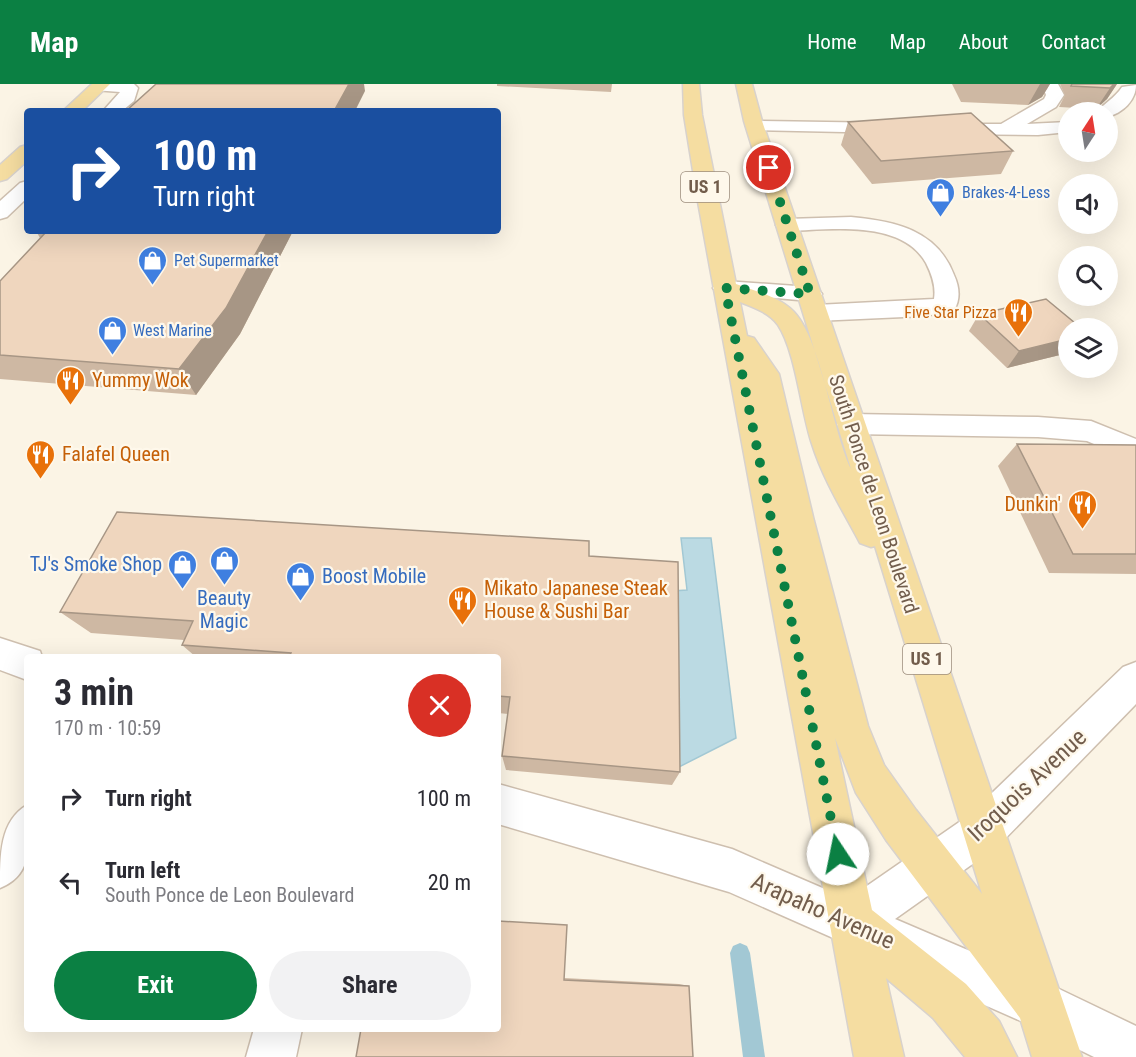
<!DOCTYPE html>
<html lang="en">
<head>
<meta charset="utf-8">
<style>
	body { margin:0; font-family:"Roboto Condensed",sans-serif; background:#f2f2f3; color:#2b2b33; height:100vh; display:flex; flex-direction:column; font-size:22px; white-space:nowrap }
	* { box-sizing:border-box; margin:0 }
	p { font-size:20px; color:#7c7c81 }
	.icon { flex:none; width:33px; height:33px; fill:none; stroke:currentColor; stroke-width:2; stroke-linecap:round; stroke-linejoin:round }
	.map { position:relative; flex:1; overflow:hidden }
	.panel { position:absolute; left:24px; top:570px; width:477px; height:378px; display:flex; flex-direction:column; background:#fff; border-radius:6px; box-shadow:0 6px 24px #0002 }
	.panel>* { flex:none }
	.banner { position:absolute; left:24px; top:24px; width:477px; height:126px; border-radius:6px; box-shadow:0 6px 24px #0002; background:#1a4fa0; color:#fff; overflow:hidden }
	.needle { width:39px; rotate:12deg }
	.controls { position:absolute; left:1058px; top:18px; display:grid; gap:12px }
	.controls a { display:grid; place-items:center; width:60px; height:60px; border-radius:50%; background:#fff; box-shadow:0 6px 24px #0002; font-size:30px }
	.pin { position:absolute; display:grid; place-items:center; width:51px; height:51px; color:#fff; margin:-26px; border:3px solid #fff; border-radius:50%; box-shadow:0 2px 6px #0007 }
	.me { position:absolute; width:66px; margin:-33px; rotate:349deg; stroke-linejoin:round; filter:drop-shadow(0 0 4px #0008) }
	.turn { display:flex; align-items:center; gap:21px; height:126px; padding:0 30px; font-size:27px }
	.turn .icon { width:78px; height:78px; stroke-width:2.5 }
	.turn b { display:block; font-size:42px; line-height:51px }
	.round { display:grid; place-items:center; flex:none; width:63px; height:63px; border-radius:32px; background:#f2f2f3 }
	.overview { display:flex; align-items:center; justify-content:space-between; height:102px; padding:0 30px }
	h1 { font-size:36px; font-weight:700; line-height:45px }
	.button { display:flex; gap:12px; margin-top:auto; padding:12px 30px }
	.button a { flex:1; height:69px; border-radius:36px; background:#0b8043; color:#fff; font-size:24px; font-weight:700; line-height:69px; text-align:center }
	.button a+a { background:#f2f2f3; color:#2b2b33 }
	ul { padding:0; list-style:none }
	li { display:flex; align-items:center; gap:18px; height:84px; padding:0 30px }
	li div { flex:1 }
	li b { display:block; font-size:22px }
	li em { font-style:normal }
	header { display:flex; align-items:center; gap:36px; box-sizing:border-box; height:84px; padding:0 30px; background:#0b8043; color:#fff }
	header strong { font-size:28px }
	nav { display:flex; gap:33px; margin-inline-start:auto; font-size:21px }
	.map>svg:first-child { display:block }
	.water { fill:#bbdae3; stroke:#a2c8d4; stroke-width:1.5 }
	.lines { fill:none; stroke-linecap:round; stroke-linejoin:round }
	.stream { fill:#a2c8d4; fill-rule:evenodd }
	.minor-casing { stroke:#cebfaf; stroke-width:3 }
	.major-casing { stroke:#d8d2cd; stroke-width:3 }
	.minor { fill:#fff; fill-rule:evenodd }
	.major { fill:#f5dda1; fill-rule:evenodd }
	.wall { fill:#ceb8a3 }
	.shaded-wall { fill:#a79685 }
	.building { fill:#efd6be; stroke:#a79685; stroke-width:1.5 }
	.route { stroke:#0b8043; stroke-width:10; stroke-dasharray:0 18 }
	.labels { text-anchor:middle; stroke-width:4.5; stroke-linejoin:round; paint-order:stroke }
	.far-shop-label { font-size:16px; fill:#366cbe; stroke:#fef8eb; text-anchor:start }
	.far-food-label { font-size:16px; fill:#c56008; stroke:#fef8eb; text-anchor:end }
	.shield { fill:#fef8eb; stroke:#9c8c7c; stroke-width:1.5 }
	.shield-label { font-size:18px; font-weight:bold; fill:#725d4c }
	.food-label { font-size:20px; fill:#c56008; stroke:#fef8eb; text-anchor:start }
	.street-label { font-size:20px; fill:#725d4c; stroke:#fef8eb }
	.shop-label { font-size:20px; fill:#366cbe; stroke:#fef8eb; text-anchor:end }
	.near-street-label { font-size:24px; fill:#725d4c; stroke:#fef8eb }
</style>
</head>
<body>
<header>
<strong>Map</strong>
<nav><a>Home</a><a>Map</a><a>About</a><a>Contact</a></nav>
</header>
<div class="map">
<svg width="1136" height="973" viewBox="0 0 1136 973">
	<rect width="100%" height="100%" fill="#fbf4e5"/>
	<path class="water" d="M681,454h30l25,200 -61,31 -3,-178 15,-1z"/>
	<g class="lines">
		<path class="stream" d="M740,859l7,3 3,7 15,104h-22l-13,-104 3,-7z"/>
		<defs>
			<g id="minor">
				<path d="M93,0h41l4,4 -4,13 -12,10h-19l17,-19 -26,-2z"/>
				<path d="M1042,0h16l6,11 -8,12 -29,17 41,-2v10l-30,3 -92,-1 -6,-1 -3,-4 3,-4 6,-1h55l43,-25 2,-4z"/>
				<path d="M1136,1c0,15 -13,28 -29,32v-5h-10c5,-7 18,-14 25,-25z"/>
				<path d="M755,37l136,2 6,1 3,4 -3,4 -6,1 -142,-3 -3,-4 3,-4z"/>
				<path d="M27,97v17l-20,19 -7,2v-18l20,-18z"/>
				<path d="M851,133c44,4 86,13 103,58 5,11 7,24 0,35l-28,6 -110,5 -9,-3 -3,-5 3,-5 9,-3 118,-6c2,-13 -2,-24 -8,-36 -25,-44 -96,-33 -139,-32l-8,-1 -3,-5 3,-5 8,-1z"/>
				<path d="M725,197l85,6 8,2 4,5 -4,5 -8,2 -93,-8 -4,-5 4,-5z"/>
				<path d="M851,330l187,3 53,4 45,18v23l-49,-21 -49,-4 -187,-3 -10,-3 -4,-7 4,-7z"/>
				<path d="M0,554l40,13 2,6h-15v23l-27,-10z"/>
				<path d="M1136,578v42l-138,142 -103,73 162,69 79,38v31h-42l-71,-35 -294,-130 -231,-68v-40l234,65 116,50 120,-83 155,-149z"/>
				<path d="M27,721c0,34 10,68 -27,83 0,-34 0,-67 27,-83z"/>
				<path d="M254,945h48l-6,28h-50z"/>
			</g>
			<g id="major">
				<path d="M92,0h18l-28,27h-19z"/>
				<path d="M683,0h16l3,31 34,169c19,7 44,13 58,28 28,30 37,115 57,157l-107,-348 -8,-37h16l10,37 320,936h-50l-12,-39 -134,-178 -30,-47 -21,-55 37,172 94,74 33,37 18,36h-52l-32,-39 -47,-40 18,79h-50l-156,-855 -14,-87zM740,218c13,5 30,11 38,23 18,27 23,87 34,119 11,35 31,67 48,99l11,4 4,-1 107,348 -66,-84 -32,-45 -16,-39 -54,-205 -35,-147 -25,-36 -7,-2z"/>
				<path d="M27,61v16l-20,18 -7,2v-16l20,-18z"/>
			</g>
		</defs>
		<use href="#minor" class="minor-casing"/>
		<use href="#major" class="major-casing"/>
		<use href="#minor" class="minor"/>
		<use href="#major" class="major"/>
	</g>
	<g class="wall">
		<path d="M497,0h115l-1,8 -114,-6z"/>
		<path d="M952,0h98l-8,13 -14,8 -67,-3z"/>
		<path d="M1060,0h57l-10,15 -11,10 -37,-2 6,-12z"/>
		<path d="M848,38l165,29 -12,23 -129,10 -31,-39z"/>
		<path d="M36,147h257l-53,103 -44,61 -196,-16v-98l40,-43z"/>
		<path d="M979,230l89,14v25l-61,15 -38,-37z"/>
		<path d="M1017,360l119,1v129l-87,-1 -51,-107z"/>
		<path d="M589,472l91,216 -8,13 -166,-15 -4,-14 6,-42 -10,-1v-56h-302l-14,-12 2,-5 -93,-7 -31,-21z"/>
		<path d="M564,894l115,6 10,2 -333,71z"/>
	</g>
	<g class="shaded-wall">
		<path d="M349,0h15l1,7 -10,20h-21z"/>
		<path d="M1040,0h10l-8,13 -14,8z"/>
		<path d="M1114,0h3l-10,15 -11,10 14,-21z"/>
		<path d="M268,147h25l-53,103 -44,61 -17,-26z"/>
		<path d="M1068,255v14l-61,15 12,-17z"/>
	</g>
	<g class="building">
		<path d="M156,0h193l-15,27h-208z"/>
		<path d="M1072,0h42l-4,4 -39,-2z"/>
		<path d="M971,29l42,38 -132,10 -33,-39z"/>
		<path d="M47,147h221l-42,77 -47,61 -179,-14v-74z"/>
		<path d="M1046,215l35,29h-13v11l-49,12 -40,-37z"/>
		<path d="M1017,360l119,1v109h-63z"/>
		<path d="M117,428l472,29v15l89,6 2,210 -178,-16 8,-59 -12,-1v-39h-209l2,-4 -109,-8 11,-24 -133,-9z"/>
		<path d="M498,837l69,4 -3,55 125,6 4,71h-337l5,-28h137z"/>
	</g>
	<g class="lines">
		<path class="route" d="M769,84l41,126 -85,-6 113,566"/>
	</g>
	<defs>
		<symbol id="shop-pin" viewBox="-11 -11 22 30"><path d="M0 17L-7.5 6A9.5 9.5 0 1 1 7.5 6Z" fill="#3f7fe0" stroke="#fef8eb"/><path d="M-5-2.5h2.3a2.7 3.5 0 0 1 5.4 0H5L5.5 6h-11ZM-1.5-2.5h3a1.5 2.3 0 0 0-3 0Z" fill="#fff"/></symbol>
		<symbol id="restaurant-pin" viewBox="-11 -11 22 30"><path d="M0 17L-7.5 6A9.5 9.5 0 1 1 7.5 6Z" fill="#e8710a" stroke="#fef8eb"/><path d="M-5-6h1v4h1v-4h1v4h1v-4h1v5L-1.5 .5V6h-2V.5L-5-1ZM5-6V6H3V1.5H1.5Q1.5-4 5-6Z" fill="#fff"/></symbol>
	</defs>
	<g fill-rule="evenodd">
		<use href="#shop-pin" x="924" y="92" width="33" height="45"/>
		<use href="#shop-pin" x="136" y="160" width="33" height="45"/>
		<use href="#restaurant-pin" x="1002" y="212" width="33" height="45"/>
		<use href="#shop-pin" x="96" y="230" width="33" height="45"/>
		<use href="#restaurant-pin" x="54" y="280" width="33" height="45"/>
		<use href="#restaurant-pin" x="24" y="354" width="33" height="45"/>
		<use href="#restaurant-pin" x="1066" y="404" width="33" height="45"/>
		<use href="#shop-pin" x="208" y="460" width="33" height="45"/>
		<use href="#shop-pin" x="166" y="464" width="33" height="45"/>
		<use href="#shop-pin" x="284" y="476" width="33" height="45"/>
		<use href="#restaurant-pin" x="446" y="500" width="33" height="45"/>
	</g>
	<g class="labels">
		<g class="far-shop-label">
			<text x="962" y="114">Brakes-4-Less</text>
			<text x="174" y="182">Pet Supermarket</text>
			<text x="133" y="252">West Marine</text>
		</g>
		<g class="far-food-label">
			<text x="997" y="234">Five Star Pizza</text>
		</g>
		<g class="shield">
			<rect x="681" y="88" width="48" height="30" rx="4.5"/>
			<rect x="903" y="560" width="48" height="30" rx="4.5"/>
		</g>
		<g class="shield-label">
			<text x="705" y="109">US 1</text>
			<text x="927" y="581">US 1</text>
		</g>
		<g class="food-label">
			<text x="92" y="303">Yummy Wok</text>
			<text x="62" y="377">Falafel Queen</text>
			<text x="1061" y="427" text-anchor="end">Dunkin'</text>
			<text x="484" y="511">Mikato Japanese Steak<tspan x="484" dy="23">House &amp; Sushi Bar</tspan></text>
		</g>
		<g class="street-label">
			<text transform="translate(874 410) rotate(72)" y="7">South Ponce de Leon Boulevard</text>
		</g>
		<g class="shop-label">
			<text x="162" y="487">TJ's Smoke Shop</text>
			<text x="322" y="499" text-anchor="start">Boost Mobile</text>
			<text x="224" y="521" text-anchor="middle">Beauty<tspan x="224" dy="23">Magic</tspan></text>
		</g>
		<g class="near-street-label">
			<text transform="translate(1027 701) rotate(-43)" y="8">Iroquois Avenue</text>
			<text transform="translate(823 827) rotate(24)" y="8">Arapaho Avenue</text>
		</g>
	</g>
</svg>
<div class="controls">
<a><svg class="needle" viewBox="-14 -14 28 28"><path d="M0-13l5 13h-10z" fill="#e53935"/><path d="M0 13l5-13h-10z" fill="#7c7c81"/></svg></a>
<a><svg class="icon" aria-label="sound" viewBox="0 0 24 24"><path d="M4 9h4l5-4v14l-5-4H4zM17 9q2 3 0 6"/></svg></a>
<a><svg class="icon" aria-label="search" viewBox="0 0 24 24"><circle cx="10" cy="10" r="6"/><path d="M15 15l6 6"/></svg></a>
<a><svg class="icon" aria-label="layers" viewBox="0 0 24 24"><path d="M12 4l9 5-9 5-9-5zM3 14l9 5 9-5"/></svg></a>
</div>
<div class="pin" style="left:769px;top:84px;background:#d93025"><svg class="icon" aria-label="arrive" viewBox="0 0 24 24"><path d="M6 21V4h12l-3 4 3 4H6"/></svg></div>
<svg class="me" style="left:838px;top:770px" viewBox="-20 -20 40 40"><circle r="19" fill="#fff"/><path d="M0-13L10 11 0 6-10 11z" fill="#0b8043"/></svg>
<div class="banner">
<div class="turn"><svg class="icon" aria-label="right" viewBox="0 0 24 24"><path d="M7 20v-9h11M14 6l5 5-5 5"/></svg><div><b>100 m</b>Turn right</div></div>
</div>
<section class="panel">
<div class="overview"><div><h1>3 min</h1><p>170 m · 10:59</p></div><a class="round" style="background:#d93025;color:#fff"><svg class="icon" aria-label="close" viewBox="0 0 24 24"><path d="M6 6l12 12M18 6L6 18"/></svg></a></div>
<ul>
<li><svg class="icon" aria-label="right" viewBox="0 0 24 24"><path d="M7 20v-9h11M14 6l5 5-5 5"/></svg><div><b>Turn right</b></div><em>100 m</em></li>
<li><svg class="icon" aria-label="left" viewBox="0 0 24 24"><path d="M17 20v-9H6M10 6l-5 5 5 5"/></svg><div><b>Turn left</b><p>South Ponce de Leon Boulevard</p></div><em>20 m</em></li>
</ul>
<div class="button"><a>Exit</a><a>Share</a></div>
</section>
</div>
</body>
</html>
